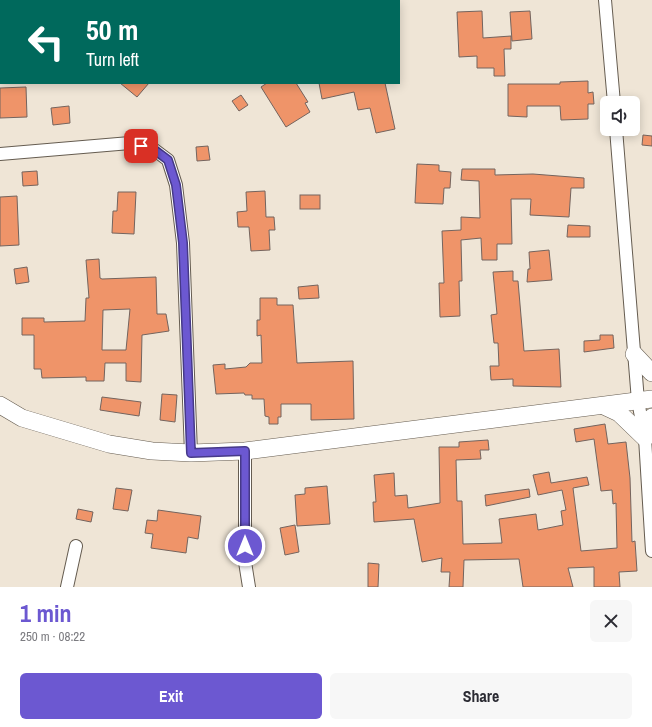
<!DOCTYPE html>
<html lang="en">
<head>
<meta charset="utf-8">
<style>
	body { margin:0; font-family:"Archivo Narrow",sans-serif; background:#f7f7f7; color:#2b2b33; height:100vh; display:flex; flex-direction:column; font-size:15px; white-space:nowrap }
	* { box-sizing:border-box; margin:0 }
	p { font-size:13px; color:#7c7c81 }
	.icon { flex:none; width:22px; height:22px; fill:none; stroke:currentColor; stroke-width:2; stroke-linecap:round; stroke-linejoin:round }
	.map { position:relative; height:587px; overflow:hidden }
	.panel { display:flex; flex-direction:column; background:#fff; flex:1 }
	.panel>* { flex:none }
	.hud { position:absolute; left:0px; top:0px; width:400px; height:84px; box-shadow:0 2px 10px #0003; background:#00695c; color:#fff; overflow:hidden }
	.controls { position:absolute; left:600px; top:96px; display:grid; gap:8px }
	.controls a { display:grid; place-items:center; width:40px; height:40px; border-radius:6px; background:#fff; box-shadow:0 2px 10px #0003; font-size:20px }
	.pin { position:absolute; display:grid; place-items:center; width:34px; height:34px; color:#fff; margin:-17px; border-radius:8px; box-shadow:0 2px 6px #0006 }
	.me { position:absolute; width:44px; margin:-22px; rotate:0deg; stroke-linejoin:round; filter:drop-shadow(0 0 3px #0008) }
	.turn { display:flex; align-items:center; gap:14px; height:84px; padding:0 20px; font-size:18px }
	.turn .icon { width:52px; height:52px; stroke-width:2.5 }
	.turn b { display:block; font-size:28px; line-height:34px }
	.round { display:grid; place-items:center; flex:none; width:42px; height:42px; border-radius:6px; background:#f7f7f7 }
	.head { display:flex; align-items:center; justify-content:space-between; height:68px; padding:0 20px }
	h1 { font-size:24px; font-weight:800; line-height:30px; color:#6c58d1 }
	.action { display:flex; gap:8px; margin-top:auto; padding:8px 20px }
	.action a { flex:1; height:46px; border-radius:6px; background:#6c58d1; color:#fff; font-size:16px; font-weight:800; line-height:46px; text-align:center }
	.action a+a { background:#f7f7f7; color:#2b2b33 }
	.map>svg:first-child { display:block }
	.building { fill:#ef9469; stroke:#74645e; fill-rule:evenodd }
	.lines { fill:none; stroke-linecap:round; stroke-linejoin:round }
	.street-casing { stroke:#655c50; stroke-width:14 }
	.secondary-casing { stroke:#655c50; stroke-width:18 }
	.street { stroke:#fff; stroke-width:12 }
	.secondary { stroke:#fff; stroke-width:17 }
	.route-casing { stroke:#463988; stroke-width:10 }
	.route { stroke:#6c58d1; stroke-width:7 }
</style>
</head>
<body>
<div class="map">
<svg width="652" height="587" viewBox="0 0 652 587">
	<rect width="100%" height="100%" fill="#efe5d6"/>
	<g class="building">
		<path d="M482,11l1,27 28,-2v13h-7l1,27h-11v-8h-17v-12l-18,1 -2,-45z"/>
		<path d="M530,11l2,28 -20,2 -2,-29z"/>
		<path d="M588,81v12l5,-1 1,12h-6v15l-27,1 -1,-14h-33v11l-19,-1v-32h52v-2z"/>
		<path d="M120,83h29l-12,14z"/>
		<path d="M267,83h29l12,19 -3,1 5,9 -24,15 -25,-40z"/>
		<path d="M319,83h66l10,46 -19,4 -6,-25 -12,2 -4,-18 -32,7z"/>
		<path d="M26,87l1,30 -27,1v-30z"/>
		<path d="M241,95l7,10 -9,6 -7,-10z"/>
		<path d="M69,106l1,17 -17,2 -2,-17z"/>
		<path d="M643,135l9,1v10l-10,-1z"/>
		<path d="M208,146l2,14 -13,1 -1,-14z"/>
		<path d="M417,164l22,1v6l12,1 -1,16h-6l-1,16 -28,-1z"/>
		<path d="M462,169h33v6l38,-1 51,4v10h-13l-2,29 -39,-2 1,-16h-20l1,45h-15v16h-15l-1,-22 -20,2 1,41h-3l1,35 -20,1 -1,-34h5l-2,-52 19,-1v-13l19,1 -1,-37 -18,-1z"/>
		<path d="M37,171l1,14 -15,1 -1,-14z"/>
		<path d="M265,191l1,26h8l1,13h-6l1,20 -19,1 -2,-24h-11l-1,-15 10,-1 -1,-19z"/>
		<path d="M118,192h18l-2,42 -22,-1 1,-22h4z"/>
		<rect x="300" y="195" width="20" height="14"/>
		<path d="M17,196l2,49 -19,1v-49z"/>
		<path d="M568,225l22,1v11h-23z"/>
		<path d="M549,250l3,30 -25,2 1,-13h2l-1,-17z"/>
		<path d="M99,259l1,19 2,1 54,-2 1,37h9l3,17 -27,4 -1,47 -15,-1v-18h-21l-1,18h-18v-4l-44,1 -1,-9h-7v-34h-12v-17h22v4l41,-1 1,-23h3l-3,-38zM130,309l-4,41h-24l1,-40z"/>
		<path d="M27,267l2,15 -13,2 -2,-15z"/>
		<path d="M513,271v10h5l6,70 35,-2 2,38 -48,-1v-7l-22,1 -1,-14h9l-1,-23h-4l-3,-28 6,-1 -4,-42z"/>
		<path d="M318,285l1,13 -20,1 -1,-12z"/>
		<path d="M260,298h17v7h16l4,58 56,-2 1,58 -43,1v-16h-30v13h-3v7h-9v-7l-4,-1 -1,-17h-12v-4h-7l-1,-2 -28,1 -3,-29 12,-1v5l21,-2 4,-4h12l-1,-28 -4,1v-16h3z"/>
		<path d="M600,335h13l1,13 -30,4v-11l16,-1z"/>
		<path d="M162,394l15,1 -2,27 -15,-2z"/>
		<path d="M102,397l39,5 -2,14 -39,-6z"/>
		<path d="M605,424l3,20 18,-2 4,36 2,64 3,-1 2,30 -18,1 1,15h-26v-20l-26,1 5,19h-50l-4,-28 -55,1 -1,27h-14l1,-15h-9l1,-14 -20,4 -8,-43 -40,3 -1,-20h3l-2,-27 20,-2 1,23 12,-1 1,13 32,-5 -1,-56h20v-5l29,-2 1,10h-9l1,9 -25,1 1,41h5l1,43 39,-1 -3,-24 37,-5 2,16 25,-5 -2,-14 5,-1 -4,-20 -24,5 -5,-20 16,-3 2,11 36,-6 2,8 -16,3 8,63 36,-3 -1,-45 -3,1 -1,-14 -11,1 -7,-52 -18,3 -2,-13z"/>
		<path d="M327,486l3,38 -33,2 -2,-31 10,-1v-6z"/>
		<path d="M116,488l16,2 -4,21 -15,-2z"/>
		<path d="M529,489l1,8 -44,9 -1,-11z"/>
		<path d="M78,509l15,3 -2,10 -15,-3z"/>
		<path d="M158,510l43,6 -3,23 -10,-2 -2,16 -35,-5 2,-14 -8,-1 2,-13 10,1z"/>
		<path d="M295,525l4,27 -14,3 -5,-27z"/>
		<path d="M368,563l11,1 -1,23h-10z"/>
	</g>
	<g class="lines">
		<defs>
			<g id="street">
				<path d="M605,0l9,103"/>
				<path d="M616,129l22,272 7,37 7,113"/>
				<path d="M0,154l130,-11 22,5 16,12 8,25 7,58 8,210"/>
				<path d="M245,451v111l4,25"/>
				<path d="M67,587l9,-41"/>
			</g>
			<g id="secondary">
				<path d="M634,354l18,19"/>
				<path d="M0,405l22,13 87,26 43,7 39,2 54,-2 407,-52"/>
				<path d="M604,406l15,7 26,25 7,-21"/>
			</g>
		</defs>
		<use href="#street" class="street-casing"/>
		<use href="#secondary" class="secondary-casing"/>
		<use href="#street" class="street"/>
		<use href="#secondary" class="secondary"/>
	</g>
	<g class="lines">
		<defs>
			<path id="route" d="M141,146l11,2 16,12 8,25 7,58 8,210 54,-2v95"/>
		</defs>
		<use href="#route" class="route-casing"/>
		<use href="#route" class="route"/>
	</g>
</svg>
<div class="controls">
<a><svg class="icon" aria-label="sound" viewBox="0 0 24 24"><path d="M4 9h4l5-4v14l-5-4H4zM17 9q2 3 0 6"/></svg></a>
</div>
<div class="pin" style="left:141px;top:146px;background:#d93025"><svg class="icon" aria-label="arrive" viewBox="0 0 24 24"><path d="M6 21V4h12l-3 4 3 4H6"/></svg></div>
<svg class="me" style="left:245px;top:546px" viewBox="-20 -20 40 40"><circle r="17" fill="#6c58d1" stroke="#fff" stroke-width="3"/><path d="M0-11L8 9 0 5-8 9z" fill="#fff"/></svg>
<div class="hud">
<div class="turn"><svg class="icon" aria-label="left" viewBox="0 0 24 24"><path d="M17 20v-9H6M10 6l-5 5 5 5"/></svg><div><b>50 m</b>Turn left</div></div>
</div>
</div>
<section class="panel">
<div class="head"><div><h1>1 min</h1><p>250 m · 08:22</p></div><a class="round"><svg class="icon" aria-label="close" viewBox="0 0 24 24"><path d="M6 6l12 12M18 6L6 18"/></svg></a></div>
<div class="action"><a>Exit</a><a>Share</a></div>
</section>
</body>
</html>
